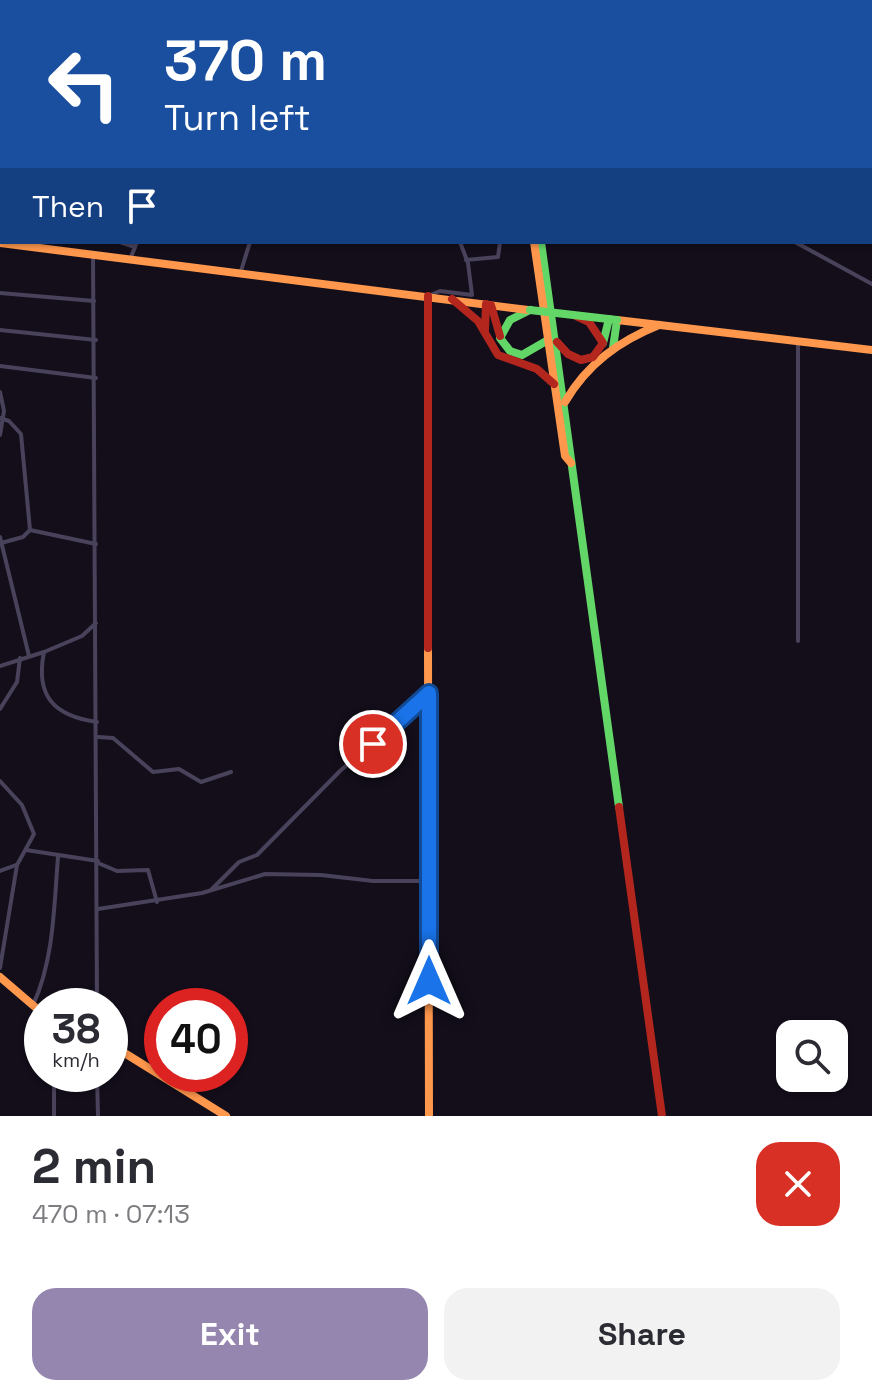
<!DOCTYPE html>
<html lang="en">
<head>
<meta charset="utf-8">
<style>
	body { margin:0; font-family:"Space Grotesk",sans-serif; background:#f2f2f3; color:#2b2b33; height:100vh; display:flex; flex-direction:column; font-size:30px; white-space:nowrap }
	* { box-sizing:border-box; margin:0 }
	p { font-size:26px; color:#7c7c81 }
	.icon { flex:none; width:44px; height:44px; fill:none; stroke:currentColor; stroke-width:2; stroke-linecap:round; stroke-linejoin:round }
	.map { position:relative; height:1116px; overflow:hidden }
	.side { display:flex; flex-direction:column; background:#fff; flex:1 }
	.side>* { flex:none }
	.banner { position:absolute; left:0px; top:0px; width:872px; height:244px; box-shadow:0 2px 6px #0004; background:#1a4fa0; color:#fff; overflow:hidden }
	.fabs { position:absolute; left:776px; top:1020px; display:grid; gap:16px }
	.fabs a { display:grid; place-items:center; width:72px; height:72px; border-radius:16px; background:#fff; box-shadow:0 2px 6px #0004; font-size:40px }
	.speed { position:absolute; left:24px; top:988px; display:flex; gap:16px; font-size:40px; font-weight:700; text-align:center }
	.speed>* { display:grid; place-content:center; width:104px; height:104px; border-radius:50%; background:#fff; box-shadow:0 2px 6px #0004; line-height:1 }
	.speed small { font-size:20px; font-weight:400 }
	.speed .limit { border:12px solid #d22; background:#fff; color:#111 }
	.pin { position:absolute; display:grid; place-items:center; width:68px; height:68px; color:#fff; margin:-34px; border:4px solid #fff; border-radius:50%; box-shadow:0 2px 8px #0007 }
	.me { position:absolute; width:88px; margin:-44px; rotate:0deg; stroke-linejoin:round; filter:drop-shadow(0 0 6px #0008) }
	.turn { display:flex; align-items:center; gap:28px; height:168px; padding:0 32px; font-size:36px }
	.turn .icon { width:104px; height:104px; stroke-width:2.5 }
	.turn b { display:block; font-size:56px; line-height:68px }
	.then { display:flex; align-items:center; height:76px; padding:0 32px; background:#0003; gap:16px; font-size:30px }
	.round { display:grid; place-items:center; flex:none; width:84px; height:84px; border-radius:24px; background:#f2f2f3 }
	.head { display:flex; align-items:center; justify-content:space-between; height:136px; padding:0 32px }
	h1 { font-size:48px; font-weight:700; line-height:60px }
	.primary-button { display:flex; gap:16px; margin-top:auto; padding:16px 32px }
	.primary-button a { flex:1; height:92px; border-radius:24px; background:#9486af; color:#fff; font-size:32px; font-weight:700; line-height:92px; text-align:center }
	.primary-button a+a { background:#f2f2f3; color:#2b2b33 }
	.map>svg:first-child { display:block }
	.lines { fill:none; stroke-linecap:round; stroke-linejoin:round }
	.street { stroke:#49425b; stroke-width:4 }
	.fast { stroke:#63d668; stroke-width:8 }
	.slow { stroke:#ff974d; stroke-width:8 }
	.jam { stroke:#b3261e; stroke-width:8 }
	.fast-bridge { stroke:#63d668; stroke-width:8 }
	.route-casing { stroke:#114b97; stroke-width:20 }
	.route { stroke:#1a73e8; stroke-width:14 }
</style>
</head>
<body>
<div class="map">
<svg width="872" height="1116" viewBox="0 0 872 1116">
	<rect width="100%" height="100%" fill="#130e1a"/>
	<g class="lines">
		<g class="street">
			<path d="M169,0l1,2"/>
			<path d="M0,190l2,1"/>
			<path d="M120,242l15,5"/>
			<path d="M795,242l77,42"/>
			<path d="M93,253l4,753"/>
			<path d="M131,257l6,-15"/>
			<path d="M466,260l32,-3 2,-15"/>
			<path d="M240,274l10,-32"/>
			<path d="M0,293l94,8"/>
			<path d="M428,296l12,-5 32,4 -4,-32 -8,-21"/>
			<path d="M0,330l96,10"/>
			<path d="M798,342v299"/>
			<path d="M0,366l96,12"/>
			<path d="M0,392l4,19 -4,24"/>
			<path d="M0,418l9,3 12,13 9,96 -7,7 -22,6"/>
			<path d="M30,530l66,14"/>
			<path d="M0,537l29,119"/>
			<path d="M96,623l-14,13 -38,16c-9,44 10,64 53,70"/>
			<path d="M0,666l44,-14"/>
			<path d="M0,709l17,-27 3,-24"/>
			<path d="M98,737l15,1 40,34 26,-3 22,13 30,-10"/>
			<path d="M0,781l22,24 12,29 -17,31 -17,103"/>
			<path d="M26,850l72,11"/>
			<path d="M98,863l19,8 31,-1 9,32"/>
			<path d="M0,871l16,-6"/>
			<path d="M211,890l28,-28 18,-7 83,-84 89,-77"/>
			<path d="M98,909l104,-16 63,-19 56,1 52,6h56"/>
			<path d="M33,1005c21,-45 21,-99 25,-148"/>
			<path d="M97,1074l1,42"/>
			<path d="M54,1116v-42"/>
		</g>
		<g class="fast">
			<path d="M393,2l3,-2"/>
			<path d="M406,2l3,-2"/>
			<path d="M431,2l1,-2"/>
			<path d="M0,149h2"/>
			<path d="M541,242l78,565"/>
			<path d="M530,310l-20,10 -10,18 10,13 12,4 26,-15"/>
			<path d="M603,343l6,-24"/>
			<path d="M613,348l4,-28"/>
		</g>
		<g class="slow">
			<path d="M520,0v2"/>
			<path d="M549,2l1,-2"/>
			<path d="M534,242l31,214 6,7"/>
			<path d="M0,243l528,67"/>
			<path d="M617,320l255,30"/>
			<path d="M565,402c22,-38 54,-61 94,-77"/>
			<path d="M428,648l1,468"/>
			<path d="M0,977l42,36"/>
			<path d="M110,1044l116,72"/>
		</g>
		<g class="jam">
			<path d="M0,157l2,-1"/>
			<path d="M428,296v352"/>
			<path d="M452,299l26,22 20,34 39,14 17,15"/>
			<path d="M491,305l9,31"/>
			<path d="M485,330l1,-26"/>
			<path d="M557,342l11,12 13,6 12,-3 10,-14 -14,-21 -13,-6"/>
			<path d="M619,807l43,309"/>
		</g>
		<path class="fast-bridge" d="M530,310l87,10"/>
	</g>
	<g class="lines">
		<defs>
			<path id="route" d="M373,744l56,-51v288"/>
		</defs>
		<use href="#route" class="route-casing"/>
		<use href="#route" class="route"/>
	</g>
</svg>
<div class="fabs">
<a><svg class="icon" aria-label="search" viewBox="0 0 24 24"><circle cx="10" cy="10" r="6"/><path d="M15 15l6 6"/></svg></a>
</div>
<div class="speed"><div>38<small>km/h</small></div><div class="limit">40</div></div>
<div class="pin" style="left:373px;top:744px;background:#d93025"><svg class="icon" aria-label="arrive" viewBox="0 0 24 24"><path d="M6 21V4h12l-3 4 3 4H6"/></svg></div>
<svg class="me" style="left:429px;top:981px" viewBox="-20 -20 40 40"><path d="M0-17L14 15 0 8-14 15z" fill="#1a73e8" stroke="#fff" stroke-width="4"/></svg>
<div class="banner">
<div class="turn"><svg class="icon" aria-label="left" viewBox="0 0 24 24"><path d="M17 20v-9H6M10 6l-5 5 5 5"/></svg><div><b>370 m</b>Turn left</div></div>
<div class="then">Then<svg class="icon" aria-label="arrive" viewBox="0 0 24 24"><path d="M6 21V4h12l-3 4 3 4H6"/></svg></div>
</div>
</div>
<section class="side">
<div class="head"><div><h1>2 min</h1><p>470 m · 07:13</p></div><a class="round" style="background:#d93025;color:#fff"><svg class="icon" aria-label="close" viewBox="0 0 24 24"><path d="M6 6l12 12M18 6L6 18"/></svg></a></div>
<div class="primary-button"><a>Exit</a><a>Share</a></div>
</section>
</body>
</html>
